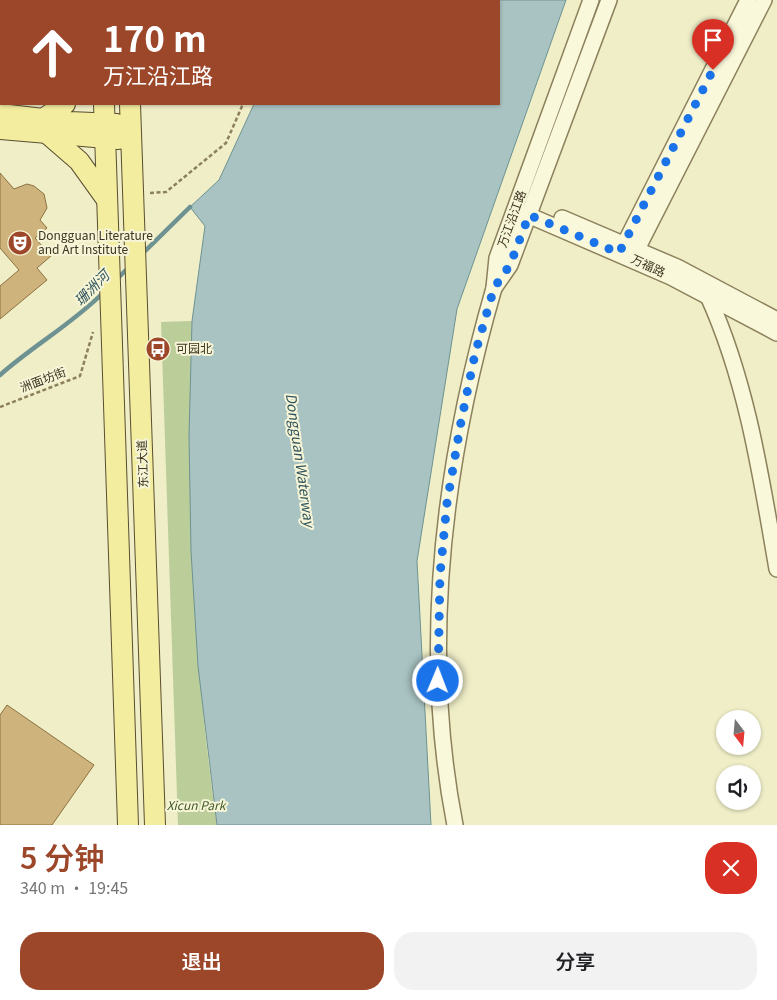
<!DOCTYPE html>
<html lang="zh">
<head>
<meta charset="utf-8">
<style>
	body { margin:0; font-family:Georgia,"Noto Sans SC",serif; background:#f2f2f2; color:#202124; height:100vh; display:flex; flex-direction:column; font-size:19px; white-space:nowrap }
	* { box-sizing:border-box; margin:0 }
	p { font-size:16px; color:#757577 }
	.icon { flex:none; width:28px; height:28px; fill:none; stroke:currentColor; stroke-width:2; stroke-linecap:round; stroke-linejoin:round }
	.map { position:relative; height:825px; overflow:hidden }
	.details { display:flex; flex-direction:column; background:#fff; flex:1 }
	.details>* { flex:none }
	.banner { position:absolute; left:0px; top:0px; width:500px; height:105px; box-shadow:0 1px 4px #0004; background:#9c462a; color:#fff; overflow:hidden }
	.needle { width:32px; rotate:164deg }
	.tools { position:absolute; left:716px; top:710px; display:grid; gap:10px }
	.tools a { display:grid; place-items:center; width:45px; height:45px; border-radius:50%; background:#fff; box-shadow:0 1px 4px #0004; font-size:25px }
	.pin { position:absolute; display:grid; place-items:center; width:42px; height:42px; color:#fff; margin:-51px -21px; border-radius:50% 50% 50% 0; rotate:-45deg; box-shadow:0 0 5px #0007 }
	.pin .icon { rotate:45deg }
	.me { position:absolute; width:55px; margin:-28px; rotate:1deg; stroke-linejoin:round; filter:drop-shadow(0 0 4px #0008) }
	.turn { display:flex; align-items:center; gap:18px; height:105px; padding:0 20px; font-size:22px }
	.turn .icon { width:65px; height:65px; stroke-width:2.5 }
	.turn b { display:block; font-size:35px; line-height:42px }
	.round { display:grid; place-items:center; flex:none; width:52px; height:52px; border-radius:20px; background:#f2f2f2 }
	.headline { display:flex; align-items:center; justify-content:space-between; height:85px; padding:0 20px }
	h1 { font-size:30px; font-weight:600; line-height:38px; color:#9c462a }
	.button { display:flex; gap:10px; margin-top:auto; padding:10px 20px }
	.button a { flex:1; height:58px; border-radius:20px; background:#9c462a; color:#fff; font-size:20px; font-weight:600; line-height:58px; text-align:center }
	.button a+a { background:#f2f2f2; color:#202124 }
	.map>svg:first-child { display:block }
	.green { fill:#bbce9a }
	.water { fill:#a8c3c2; stroke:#6e9292 }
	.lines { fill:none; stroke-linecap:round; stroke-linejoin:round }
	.stream { stroke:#6e9292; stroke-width:4.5 }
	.building { fill:#ceb37c; stroke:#8c7141 }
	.minor-casing { stroke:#8c815c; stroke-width:18 }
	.major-casing { stroke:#5a4e30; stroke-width:22 }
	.path { stroke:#8c815c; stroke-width:2.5; stroke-dasharray:4 2.5; stroke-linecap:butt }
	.minor { stroke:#faf8db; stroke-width:15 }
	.major { stroke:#f2ed9f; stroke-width:20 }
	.route { stroke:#1a73e8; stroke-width:9; stroke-dasharray:0 16.2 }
	.labels { text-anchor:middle; stroke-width:4; stroke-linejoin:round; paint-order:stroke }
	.street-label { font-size:12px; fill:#3c3420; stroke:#f7f5d7 }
	.poi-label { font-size:12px; fill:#3c3420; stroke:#f7f5d7; text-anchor:start }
	.park-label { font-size:12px; font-style:italic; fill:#3f5926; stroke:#f7f5d7 }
	.water-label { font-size:14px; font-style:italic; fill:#2f535c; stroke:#f7f5d7 }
</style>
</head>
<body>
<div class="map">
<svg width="777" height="825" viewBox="0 0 777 825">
	<rect width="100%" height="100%" fill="#efeec7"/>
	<path class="green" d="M192,321c-4,169 0,337 25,504h-39l-17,-503z"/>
	<path class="water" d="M303,0h263l-109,309 -40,252 14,264h-214l-19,-159 -7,-115 -2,-115 3,-115 13,-95 -15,-19 29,-27 35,-76h245v-103z"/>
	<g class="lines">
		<g class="stream">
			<path d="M141,255l49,-48"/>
			<path d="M116,280l12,-12"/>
			<path d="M0,375c34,-30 72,-51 104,-83"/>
		</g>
	</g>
	<g class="building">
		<path d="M0,0h22l-21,1 -1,32z"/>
		<path d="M0,173l14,16 13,-5 7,2 10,8 3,14 -7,12 7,8 -12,10 16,18 -14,12 10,12 -47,39v-33l19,-16 -19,-22z"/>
		<path d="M7,705l87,60 -42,60h-52v-110z"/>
	</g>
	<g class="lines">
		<defs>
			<g id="minor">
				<path d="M591,0l-94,258 -3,30 16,-23 99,-265"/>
				<path d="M521,212l150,65 106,56"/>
				<path d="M562,218l115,49 100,53"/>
				<path d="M620,253l128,-253"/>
				<path d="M632,259l132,-259"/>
				<path d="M708,296c39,86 53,180 69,273"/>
				<path d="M455,825c-35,-179 -11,-364 39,-537"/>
			</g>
			<g id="major">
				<path d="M99,0v1"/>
				<path d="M130,0v1"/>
				<path d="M104,104l24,721"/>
				<path d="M130,104l25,721"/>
				<path d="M0,114l69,8 48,2"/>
				<path d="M43,119l22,-15"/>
				<path d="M0,129l118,10"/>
				<path d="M49,135l30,26 28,39"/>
			</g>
		</defs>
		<use href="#minor" class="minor-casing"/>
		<use href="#major" class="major-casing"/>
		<g class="path">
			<path d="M286,1v-1"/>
			<path d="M150,193l16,-1 60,-49 17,-39"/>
			<path d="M0,407l80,-31 13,-44"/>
		</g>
		<use href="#minor" class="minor"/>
		<use href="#major" class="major"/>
	</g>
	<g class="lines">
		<path class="route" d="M438,681l2,-106 7,-72 14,-81 14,-68 19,-66 16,-23 19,-50 90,38 94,-183"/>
	</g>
	<defs>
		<symbol id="theatre-disc" viewBox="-11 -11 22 22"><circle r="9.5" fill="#9c462a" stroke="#f7f5d7"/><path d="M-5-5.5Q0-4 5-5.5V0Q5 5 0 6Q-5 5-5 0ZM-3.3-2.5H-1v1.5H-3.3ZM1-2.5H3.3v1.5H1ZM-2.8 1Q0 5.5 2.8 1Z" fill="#fff"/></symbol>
		<symbol id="bus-disc" viewBox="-11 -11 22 22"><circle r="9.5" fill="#9c462a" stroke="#f7f5d7"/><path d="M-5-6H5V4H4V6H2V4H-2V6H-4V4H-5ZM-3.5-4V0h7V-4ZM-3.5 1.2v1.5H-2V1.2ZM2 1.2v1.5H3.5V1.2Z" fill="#fff"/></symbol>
	</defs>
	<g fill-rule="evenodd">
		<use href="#theatre-disc" x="6" y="229" width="28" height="28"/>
		<use href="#bus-disc" x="144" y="335" width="28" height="28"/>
	</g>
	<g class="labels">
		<g class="street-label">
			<text transform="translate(512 219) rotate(-70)" y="4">万江沿江路</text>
			<text transform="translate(648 266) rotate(25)" y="4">万福路</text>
			<text transform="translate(43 380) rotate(-21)" y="4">洲面坊街</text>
			<text transform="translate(143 464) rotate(-92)" y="4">东江大道</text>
		</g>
		<g class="poi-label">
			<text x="38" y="240">Dongguan Literature<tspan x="38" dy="14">and Art Institute</tspan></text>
			<text x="176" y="353">可园北</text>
		</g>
		<g class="park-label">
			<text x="196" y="810">Xicun Park</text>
		</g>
		<g class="water-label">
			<text transform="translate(92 288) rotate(-45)" y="5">珊洲河</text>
			<text transform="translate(300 460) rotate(82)" y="5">Dongguan Waterway</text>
		</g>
	</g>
</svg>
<div class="tools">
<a><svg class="needle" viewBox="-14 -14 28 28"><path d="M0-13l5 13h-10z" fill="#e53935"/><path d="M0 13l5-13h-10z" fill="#757577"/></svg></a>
<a><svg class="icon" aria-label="sound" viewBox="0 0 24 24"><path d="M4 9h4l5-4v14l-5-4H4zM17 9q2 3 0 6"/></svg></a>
</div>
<div class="pin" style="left:713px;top:70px;background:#d93025"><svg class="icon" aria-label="arrive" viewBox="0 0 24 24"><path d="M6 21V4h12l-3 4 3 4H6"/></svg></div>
<svg class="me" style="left:438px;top:681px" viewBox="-20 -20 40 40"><circle r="17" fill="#1a73e8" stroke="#fff" stroke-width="3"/><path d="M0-11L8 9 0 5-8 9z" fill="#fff"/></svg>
<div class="banner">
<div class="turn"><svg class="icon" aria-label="ahead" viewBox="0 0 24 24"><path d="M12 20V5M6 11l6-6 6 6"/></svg><div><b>170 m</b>万江沿江路</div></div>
</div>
</div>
<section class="details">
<div class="headline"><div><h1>5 分钟</h1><p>340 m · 19:45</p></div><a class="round" style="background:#d93025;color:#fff"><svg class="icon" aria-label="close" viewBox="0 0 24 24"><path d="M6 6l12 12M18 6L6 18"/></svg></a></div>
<div class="button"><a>退出</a><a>分享</a></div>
</section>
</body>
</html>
